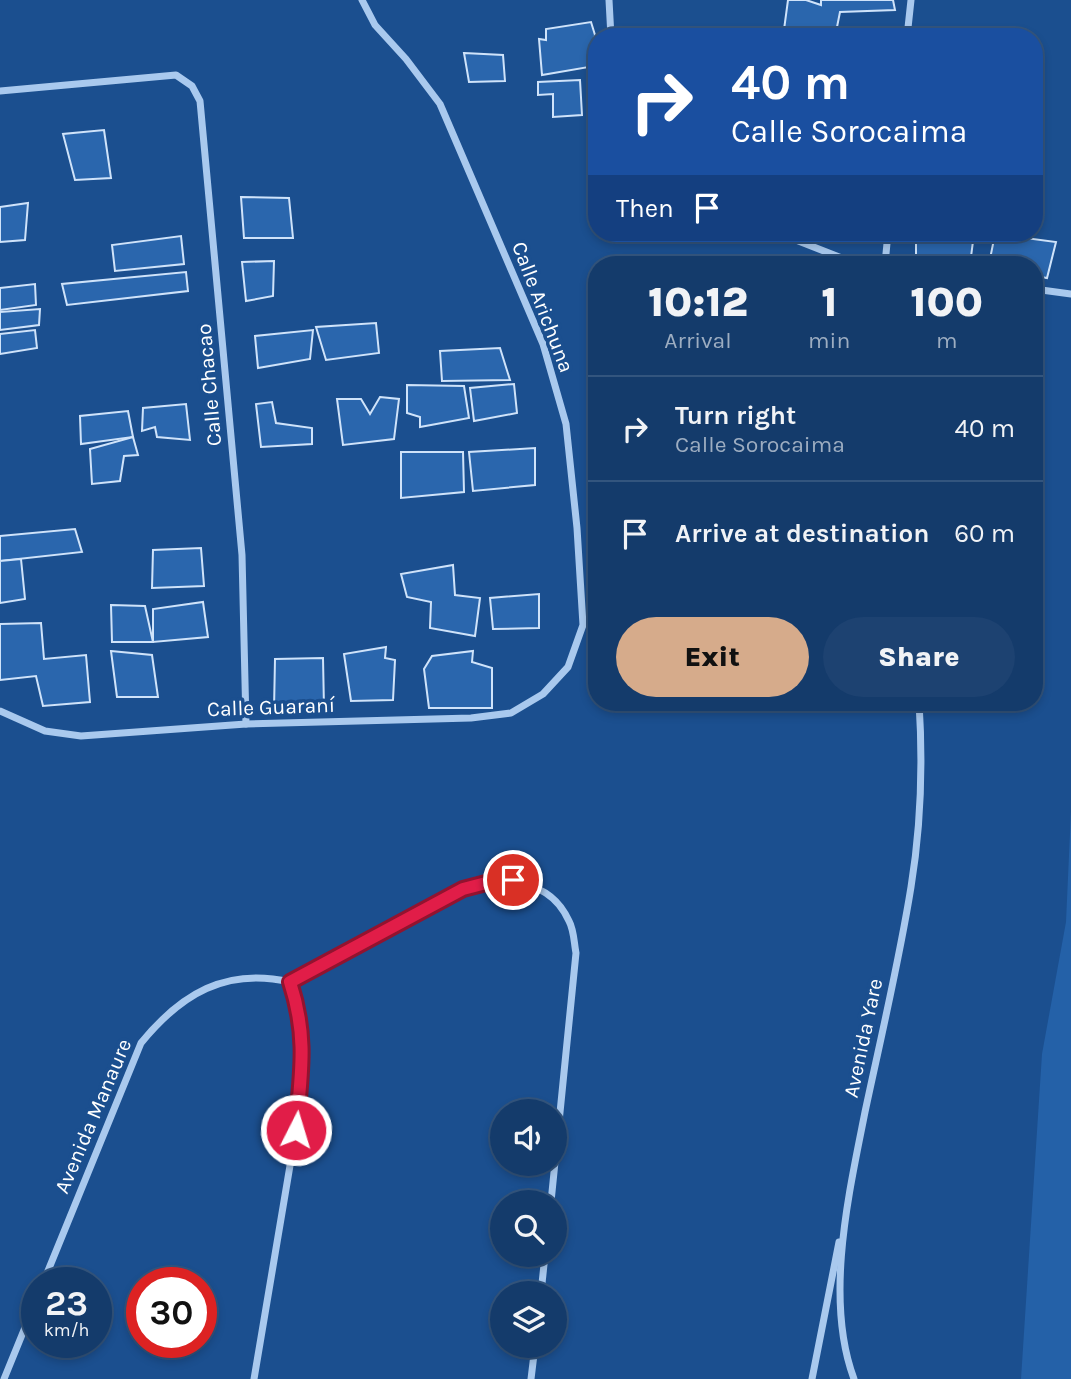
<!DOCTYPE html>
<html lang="en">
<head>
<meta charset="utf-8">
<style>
	body { margin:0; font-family:Karla,sans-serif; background:#1d4271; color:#f1f3f6; height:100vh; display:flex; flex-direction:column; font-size:26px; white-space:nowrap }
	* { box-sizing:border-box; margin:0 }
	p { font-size:23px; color:#9dadc1 }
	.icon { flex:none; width:38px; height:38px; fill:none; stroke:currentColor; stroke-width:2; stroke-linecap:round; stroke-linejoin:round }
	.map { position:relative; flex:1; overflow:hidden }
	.panel { position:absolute; left:588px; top:256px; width:455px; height:455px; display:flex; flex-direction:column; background:#143b6b; border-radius:28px; box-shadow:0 4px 10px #0003,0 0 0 2px #33557e }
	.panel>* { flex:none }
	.banner { position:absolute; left:588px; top:28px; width:455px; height:214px; border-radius:28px; box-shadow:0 4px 10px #0003,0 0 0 2px #33557e; background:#1a4fa0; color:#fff; overflow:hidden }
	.controls { position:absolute; left:490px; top:1099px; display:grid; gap:14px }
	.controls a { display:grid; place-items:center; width:77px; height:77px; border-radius:50%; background:#143b6b; box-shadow:0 4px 10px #0003,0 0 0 2px #33557e; font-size:35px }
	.speed { position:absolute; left:21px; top:1267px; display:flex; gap:14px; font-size:35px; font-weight:700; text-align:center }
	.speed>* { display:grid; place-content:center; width:91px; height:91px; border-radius:50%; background:#143b6b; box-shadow:0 4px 10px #0003,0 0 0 2px #33557e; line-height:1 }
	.speed small { font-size:18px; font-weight:400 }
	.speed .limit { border:10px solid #d22; background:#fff; color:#111 }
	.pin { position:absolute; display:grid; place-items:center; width:60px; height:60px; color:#fff; margin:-30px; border:4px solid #fff; border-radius:50%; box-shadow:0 2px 7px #0007 }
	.me { position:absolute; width:77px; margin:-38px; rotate:5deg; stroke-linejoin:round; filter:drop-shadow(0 0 5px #0008) }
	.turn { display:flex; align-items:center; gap:24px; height:147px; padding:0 28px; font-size:32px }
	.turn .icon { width:91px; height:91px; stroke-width:2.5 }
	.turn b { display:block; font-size:49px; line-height:60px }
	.then { display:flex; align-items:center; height:66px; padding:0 28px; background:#0003; gap:14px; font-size:26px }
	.eta { display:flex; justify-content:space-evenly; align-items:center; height:119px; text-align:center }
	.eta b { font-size:42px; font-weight:800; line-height:49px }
	.primary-button { display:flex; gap:14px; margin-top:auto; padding:14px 28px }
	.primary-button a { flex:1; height:80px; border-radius:42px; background:#d6ab8b; color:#111; font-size:28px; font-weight:800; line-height:80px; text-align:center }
	.primary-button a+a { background:#1d4271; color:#f1f3f6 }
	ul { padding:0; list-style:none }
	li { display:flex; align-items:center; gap:21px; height:105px; padding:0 28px; border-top:2px solid #33557e }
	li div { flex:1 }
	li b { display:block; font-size:26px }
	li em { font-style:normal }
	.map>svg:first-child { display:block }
	.green { fill:#2461a8 }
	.building { fill:#2a66ad; stroke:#cfe3fa; stroke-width:2 }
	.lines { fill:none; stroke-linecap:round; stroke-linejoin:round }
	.minor { stroke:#a9c9ee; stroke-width:7 }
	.route-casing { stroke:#92132f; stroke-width:18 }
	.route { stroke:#e11d48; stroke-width:12 }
	.labels { text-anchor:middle; stroke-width:7; stroke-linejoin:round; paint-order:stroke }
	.street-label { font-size:21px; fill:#fff; stroke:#1b4f8f }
</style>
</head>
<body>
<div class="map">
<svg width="1071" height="1379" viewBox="0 0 1071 1379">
	<rect width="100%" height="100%" fill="#1b4f8f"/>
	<path class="green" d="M1071,811v568h-50l21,-325 24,-132z"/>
	<g class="building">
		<path d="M788,0h18l15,5v-5h72l2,10 -55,2 -5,25h-52z"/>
		<path d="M591,22l4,13 -6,32 -47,8 -3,-36 7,1v-11z"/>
		<path d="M464,53l39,2 2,26 -36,1z"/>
		<path d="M580,80l2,35 -29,2v-23l-15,1v-13z"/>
		<path d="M104,130l7,48 -36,2 -12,-46z"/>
		<path d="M241,197l48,1 4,40h-49z"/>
		<path d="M28,203l-3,37 -25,2v-35z"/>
		<path d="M916,233l58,1 -4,30 -54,-4z"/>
		<path d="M995,234l61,8 -9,36 -13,-2v-12h-45z"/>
		<path d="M181,236l3,28 -69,7 -3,-26z"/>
		<path d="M274,261l-1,35 -27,5 -4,-39z"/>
		<path d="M186,272l2,19 -121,14 -5,-21z"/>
		<path d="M35,284l1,21 -36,5v-22z"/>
		<path d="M40,309l-1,16 -39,5v-18z"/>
		<path d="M376,323l3,30 -53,7 -10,-33z"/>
		<path d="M35,330l2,18 -37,6v-20z"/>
		<path d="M313,330l-3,29 -52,9 -3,-32z"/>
		<path d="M500,348l10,32 -68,1 -2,-30z"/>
		<path d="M514,384l3,29 -43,8 -4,-33z"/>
		<path d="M407,385l57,1 5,32 -49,9v-10l-13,-4z"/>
		<path d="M380,397l19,2 -5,40 -51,6 -6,-46h24l9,15z"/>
		<path d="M272,402l4,21 36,5v16l-51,3 -5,-43z"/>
		<path d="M186,404l4,36 -33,-3 -2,-10 -13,4 1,-23z"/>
		<path d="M128,411l5,26 -52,7 -1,-28z"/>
		<path d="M133,437l5,18 -14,1 -4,25 -28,3 -2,-35z"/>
		<path d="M535,448v37l-62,6 -4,-39z"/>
		<path d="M401,452h62l1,40 -63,6z"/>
		<path d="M75,529l7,23 -82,9v-25z"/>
		<path d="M201,548l3,38 -52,2 1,-38z"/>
		<path d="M21,559l4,40 -25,4v-42z"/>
		<path d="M453,565l2,30 25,3 -5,38 -45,-8 1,-26 -24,-5 -6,-23z"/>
		<path d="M539,594v34l-46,1 -3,-31z"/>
		<path d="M203,602l5,35 -55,5v-33z"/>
		<path d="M111,605l34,1 8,36h-41z"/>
		<path d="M41,623l3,36 42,-4 4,47 -47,4 -7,-30 -36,4v-56z"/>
		<path d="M386,647l-1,11 10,2 -2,40 -42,1 -7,-47z"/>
		<path d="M111,651l41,4 6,42h-41z"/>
		<path d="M473,651l-1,11 20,6v40h-63l-5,-39 8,-13z"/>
		<path d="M323,658l1,50 -50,2 1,-51z"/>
	</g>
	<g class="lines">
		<g class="minor">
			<path d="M609,0l2,37"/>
			<path d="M907,37l4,-37"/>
			<path d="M0,91l176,-16 16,11 8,15 42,454 4,169"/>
			<path d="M778,233l79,31"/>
			<path d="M885,264l3,-31"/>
			<path d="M1034,289l37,5"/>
			<path d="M0,711l45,20 36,5 165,-12 225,-6 40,-5 32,-19 25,-27 15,-42 -6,-97 -11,-104 -23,-80 -103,-240 -34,-45 -31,-34 -13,-25"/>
			<path d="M290,982l173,-93c40,-11 86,-12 106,32 5,9 5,22 7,32l-25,249"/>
			<path d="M43,1283l98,-240c40,-49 85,-76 149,-61"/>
			<path d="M541,1293l4,-38"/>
			<path d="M4,1379l33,-81"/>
			<path d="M254,1379l42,-249 8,-86 -4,-32 -10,-30"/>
			<path d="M531,1379l4,-33"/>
			<path d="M812,1379l27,-137"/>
			<path d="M854,1379c-30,-80 -5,-186 11,-267 16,-75 34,-150 46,-225 10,-61 12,-123 8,-185"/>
		</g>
	</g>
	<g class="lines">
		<defs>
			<path id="route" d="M296,1130c5,-56 12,-93 -6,-148l173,-93 23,-6 27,-3"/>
		</defs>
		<use href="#route" class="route-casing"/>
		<use href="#route" class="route"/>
	</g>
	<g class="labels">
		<g class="street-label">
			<text transform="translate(543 307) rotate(69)" y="7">Calle Arichuna</text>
			<text transform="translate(209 385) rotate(-95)" y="7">Calle Chacao</text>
			<text transform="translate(271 707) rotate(-2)" y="7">Calle Guaraní</text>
			<text transform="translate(863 1038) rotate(-78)" y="7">Avenida Yare</text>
			<text transform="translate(93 1116) rotate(-67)" y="7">Avenida Manaure</text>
		</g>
	</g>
</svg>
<div class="controls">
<a><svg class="icon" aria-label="sound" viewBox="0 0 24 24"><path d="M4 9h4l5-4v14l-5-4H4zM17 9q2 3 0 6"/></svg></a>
<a><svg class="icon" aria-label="search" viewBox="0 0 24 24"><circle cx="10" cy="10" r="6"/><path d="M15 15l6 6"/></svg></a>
<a><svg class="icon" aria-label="layers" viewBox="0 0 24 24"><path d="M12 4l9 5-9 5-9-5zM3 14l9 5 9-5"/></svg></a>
</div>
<div class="speed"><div>23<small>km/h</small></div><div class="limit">30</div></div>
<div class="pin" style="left:513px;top:880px;background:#d93025"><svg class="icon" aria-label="arrive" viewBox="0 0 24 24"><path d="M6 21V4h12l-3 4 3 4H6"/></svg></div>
<svg class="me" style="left:296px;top:1130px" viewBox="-20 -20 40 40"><circle r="17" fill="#e11d48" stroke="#fff" stroke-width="3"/><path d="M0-11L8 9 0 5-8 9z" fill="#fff"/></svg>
<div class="banner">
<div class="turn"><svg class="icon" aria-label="right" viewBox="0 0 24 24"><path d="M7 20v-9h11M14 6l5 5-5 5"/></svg><div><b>40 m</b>Calle Sorocaima</div></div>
<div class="then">Then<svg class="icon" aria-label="arrive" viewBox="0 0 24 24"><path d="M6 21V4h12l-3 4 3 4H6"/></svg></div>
</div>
<section class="panel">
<div class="eta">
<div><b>10:12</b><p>Arrival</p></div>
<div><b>1</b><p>min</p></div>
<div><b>100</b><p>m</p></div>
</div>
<ul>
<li><svg class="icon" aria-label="right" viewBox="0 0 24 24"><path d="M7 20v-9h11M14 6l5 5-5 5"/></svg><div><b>Turn right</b><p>Calle Sorocaima</p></div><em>40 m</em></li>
<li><svg class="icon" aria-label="arrive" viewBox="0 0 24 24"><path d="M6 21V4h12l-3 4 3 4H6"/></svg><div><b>Arrive at destination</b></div><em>60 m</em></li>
</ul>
<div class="primary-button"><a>Exit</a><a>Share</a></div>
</section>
</div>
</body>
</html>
